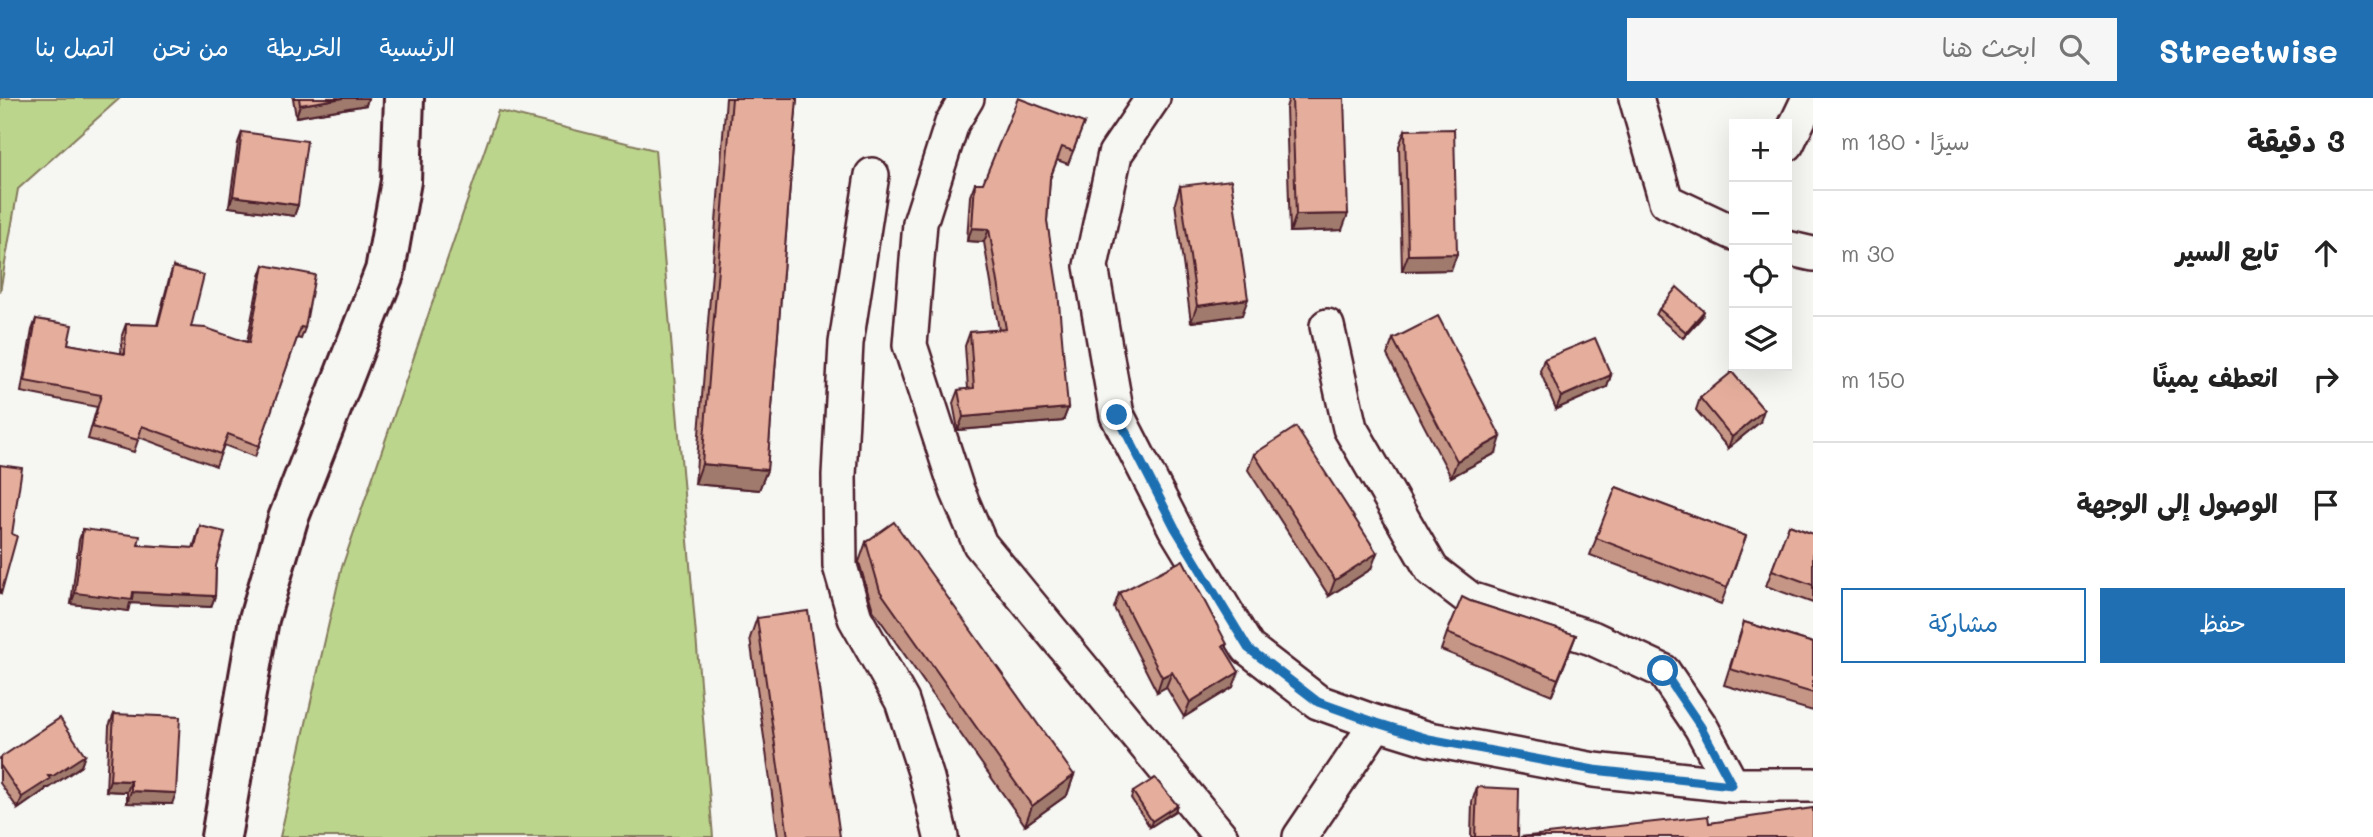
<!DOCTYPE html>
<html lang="ar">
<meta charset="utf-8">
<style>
body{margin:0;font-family:Mali,"Playpen Sans Arabic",sans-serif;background:#f6f6f6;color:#222;direction:rtl}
.controls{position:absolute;right:21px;top:21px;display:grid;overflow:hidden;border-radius:0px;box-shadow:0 7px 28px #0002}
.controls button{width:63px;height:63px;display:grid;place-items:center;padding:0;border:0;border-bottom:2px solid #e0e0e0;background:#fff;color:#222;font:35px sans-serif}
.stop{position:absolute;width:21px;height:21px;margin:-16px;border:5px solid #1f6fb2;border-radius:50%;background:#fff}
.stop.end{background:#1f6fb2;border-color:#fff;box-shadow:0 2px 7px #0008}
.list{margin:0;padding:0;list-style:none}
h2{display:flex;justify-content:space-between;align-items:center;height:91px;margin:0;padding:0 28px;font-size:30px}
h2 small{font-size:23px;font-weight:400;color:#767676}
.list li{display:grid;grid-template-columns:46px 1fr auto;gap:21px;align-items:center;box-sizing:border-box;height:126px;padding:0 28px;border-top:2px solid #e0e0e0}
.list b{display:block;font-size:26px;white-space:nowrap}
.list em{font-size:23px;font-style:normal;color:#767676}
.actions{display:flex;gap:14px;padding:21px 28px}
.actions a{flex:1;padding:16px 0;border:2px solid #1f6fb2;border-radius:0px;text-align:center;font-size:24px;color:#1f6fb2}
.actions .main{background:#1f6fb2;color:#fff}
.icon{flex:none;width:38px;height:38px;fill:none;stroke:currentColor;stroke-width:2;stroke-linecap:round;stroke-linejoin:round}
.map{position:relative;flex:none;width:1813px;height:739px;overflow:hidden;direction:ltr}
header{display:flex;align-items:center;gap:42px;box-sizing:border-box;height:98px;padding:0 35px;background:#1f6fb2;color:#fff}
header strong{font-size:33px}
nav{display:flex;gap:38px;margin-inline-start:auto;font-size:24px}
.search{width:490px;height:63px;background:#f6f6f6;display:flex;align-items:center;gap:18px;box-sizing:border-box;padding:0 24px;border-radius:0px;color:#767676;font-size:26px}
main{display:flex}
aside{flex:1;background:#fff}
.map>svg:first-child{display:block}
.green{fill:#bcd58c;stroke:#837a5c;stroke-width:2}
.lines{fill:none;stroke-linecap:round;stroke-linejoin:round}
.minor-casing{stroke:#4a1f2b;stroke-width:38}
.secondary-casing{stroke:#4a1f2b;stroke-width:44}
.minor{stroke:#f6f6f2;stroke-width:33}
.secondary{stroke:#f6f6f2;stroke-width:38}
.wall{fill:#c59686;stroke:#4a1f2b;stroke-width:2}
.shaded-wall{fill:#a07a6d;stroke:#4a1f2b;stroke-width:2}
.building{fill:#e5ae9c;stroke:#4a1f2b;stroke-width:2}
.route{stroke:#1f6fb2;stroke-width:9}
</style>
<header>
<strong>Streetwise</strong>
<div class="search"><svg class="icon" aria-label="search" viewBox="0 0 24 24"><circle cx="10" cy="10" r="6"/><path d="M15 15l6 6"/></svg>ابحث هنا</div>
<nav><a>الرئيسية</a><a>الخريطة</a><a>من نحن</a><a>اتصل بنا</a></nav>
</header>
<main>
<aside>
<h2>3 دقيقة<small>سيرًا · 180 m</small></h2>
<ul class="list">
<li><svg class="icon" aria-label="ahead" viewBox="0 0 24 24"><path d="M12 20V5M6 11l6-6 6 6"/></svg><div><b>تابع السير</b></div><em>30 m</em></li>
<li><svg class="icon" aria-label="right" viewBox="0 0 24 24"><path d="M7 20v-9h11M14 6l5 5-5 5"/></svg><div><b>انعطف يمينًا</b></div><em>150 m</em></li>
<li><svg class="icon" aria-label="arrive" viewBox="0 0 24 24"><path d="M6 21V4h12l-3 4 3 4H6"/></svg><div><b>الوصول إلى الوجهة</b></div></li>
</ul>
<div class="actions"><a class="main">حفظ</a><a>مشاركة</a></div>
</aside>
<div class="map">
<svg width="1813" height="739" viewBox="0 0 1813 739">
<rect width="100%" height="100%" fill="#f6f6f2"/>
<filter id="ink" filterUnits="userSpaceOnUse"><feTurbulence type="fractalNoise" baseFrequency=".0143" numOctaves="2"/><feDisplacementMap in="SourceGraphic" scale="14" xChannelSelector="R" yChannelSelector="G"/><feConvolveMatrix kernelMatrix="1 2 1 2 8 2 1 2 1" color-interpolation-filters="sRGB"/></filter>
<g filter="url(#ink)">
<g class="green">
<polygon points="0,0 120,0 18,91 0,194"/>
<polygon points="498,13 655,52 713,739 280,739 341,472"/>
</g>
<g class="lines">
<g class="minor-casing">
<g id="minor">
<polyline points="967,0 952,25 920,125 910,247 957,392 980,446 1221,739"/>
<polyline points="1153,0 1115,56 1091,168 1117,317 1175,430 1248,550 1318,604 1377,625 1429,641 1594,672 1732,687 1813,687"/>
<polyline points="1636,0 1666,103 1734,135"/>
<polyline points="1787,46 1809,0"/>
<polyline points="872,77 846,245 839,377 840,468 855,520 902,603 927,680 941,739"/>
<polyline points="1787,150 1813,156"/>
<polyline points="1327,228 1350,330 1432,472 1470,501 1592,540 1663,573 1701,629 1732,687"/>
<polyline points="1300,739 1377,625"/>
</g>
</g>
<g class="secondary-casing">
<polyline id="secondary" points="221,739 259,521 288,421 385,173 401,83 404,0"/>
</g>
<use href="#minor" class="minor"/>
<use href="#secondary" class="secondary"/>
</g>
<g class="wall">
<polygon points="293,0 368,0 366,7 296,19"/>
<polygon points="726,0 797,0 767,372 759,392 695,386"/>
<polygon points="1289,0 1344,0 1342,132 1290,134 1286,10"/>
<polygon points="1084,25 1068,66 1057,62 1050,81 1047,123 1068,310 1063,323 958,332 953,305 958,292 968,291 965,248 970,234 999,232 984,144 967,143 970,98 975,85 983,85"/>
<polygon points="1405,32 1451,172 1402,173 1399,48"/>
<polygon points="242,34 298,107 294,118 229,109 238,45"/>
<polygon points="1180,88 1242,217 1191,224 1175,105"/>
<polygon points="264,167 305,230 301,241 297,240 255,359 224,347 216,368 139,339 134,354 88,341 97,309 21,294 32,232 36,221 68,246 121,256 122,237 126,226 157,227 169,181 173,169 191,229 247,244 260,178"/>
<polygon points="1659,211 1702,219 1683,240 1656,217"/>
<polygon points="1393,241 1496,355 1451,379 1387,257"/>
<polygon points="1544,261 1611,277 1607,289 1556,311 1540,273"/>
<polygon points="1700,300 1760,324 1728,350 1696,312"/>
<polygon points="1254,356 1371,471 1329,498 1248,372"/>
<polygon points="1616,389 1746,438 1721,506 1590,457"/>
<polygon points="1789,427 1813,436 1813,505 1766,488"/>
<polygon points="200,428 216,468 215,498 211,509 130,505 128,513 71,506 79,442 83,431 138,447 193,450"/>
<polygon points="866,444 1074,677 1067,697 1025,727 873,512 859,464"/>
<polygon points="1119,495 1225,551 1233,589 1184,619 1166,589 1157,594 1114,510"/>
<polygon points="1470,503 1576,537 1552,597 1441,552 1447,535"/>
<polygon points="757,520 840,739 778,739 750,540"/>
<polygon points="1744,524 1813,545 1813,613 1724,587"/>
<polygon points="114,616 172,706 127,705 127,694 106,693 109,628"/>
<polygon points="85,657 81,668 49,690 46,690 45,692 18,711 0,685 0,667"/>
<polygon points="1477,689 1518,739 1471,739 1472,704"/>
<polygon points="1133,694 1175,713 1150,729 1131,700"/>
</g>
<g class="shaded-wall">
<polygon points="343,0 368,0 366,7 296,19 300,7"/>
<polygon points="233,98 298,107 294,118 229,109"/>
<polygon points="1348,116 1342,132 1290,134 1296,117"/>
<polygon points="972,130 989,131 984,144 967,143"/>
<polygon points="1457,156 1451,172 1402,173 1408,157"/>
<polygon points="1248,201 1242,217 1191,224 1197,208"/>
<polygon points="1704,213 1702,219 1683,240 1686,234"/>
<polygon points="1611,277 1607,289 1556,311 1561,299"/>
<polygon points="1068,310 1063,323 958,332 963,319"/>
<polygon points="1764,312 1760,324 1728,350 1732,339"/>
<polygon points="1501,339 1496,355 1451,379 1457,363"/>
<polygon points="702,366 767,372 759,392 695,386"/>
<polygon points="1377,455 1371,471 1329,498 1335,482"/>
<polygon points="133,494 215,498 211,509 130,505 128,513 71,506 75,495"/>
<polygon points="1576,537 1570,553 1552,597 1558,581"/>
<polygon points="1172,574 1166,589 1157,594 1162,579"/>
<polygon points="1239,574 1233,589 1184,619 1190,604"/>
<polygon points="85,657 81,668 49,690 46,690 45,692 18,711 22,699 48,678"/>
<polygon points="1074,677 1067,697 1025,727 1032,708"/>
<polygon points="110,682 131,683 127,694 106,693"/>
<polygon points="131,693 176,695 172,706 127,705"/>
<polygon points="1177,707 1175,713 1150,729 1152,723"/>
</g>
<g class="building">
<polygon points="299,0 343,0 300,7"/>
<polygon points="732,0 797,0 767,372 702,366"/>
<polygon points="1018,0 1084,25 1073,53 1062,49 1050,80 1047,123 1058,193 1068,310 963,319 958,292 974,290 970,234 1006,231 989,131 972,130 975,85 983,85"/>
<polygon points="1292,0 1344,0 1348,116 1296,117"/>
<polygon points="1454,31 1457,156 1408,157 1405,32"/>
<polygon points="242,34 307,43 298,107 233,98"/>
<polygon points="1231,82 1248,201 1197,208 1180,88"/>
<polygon points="264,167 315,177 305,230 301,229 259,348 228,336 220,356 142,328 138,342 92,329 101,297 25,283 36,221 72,227 68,246 125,256 126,226 158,227 173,169 204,177 191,229 206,230 249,245"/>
<polygon points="1677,189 1704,213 1686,234 1659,211"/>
<polygon points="1438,218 1501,339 1457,363 1393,241"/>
<polygon points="1595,240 1611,277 1561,299 1544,261"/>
<polygon points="1732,274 1764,312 1732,339 1700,300"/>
<polygon points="1296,329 1377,455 1335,482 1254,356"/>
<polygon points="0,367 22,370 12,436 17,438 1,496 0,495"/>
<polygon points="1616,389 1746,438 1727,490 1596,440"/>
<polygon points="894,424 1074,677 1032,708 880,493 866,444"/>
<polygon points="1789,427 1813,436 1813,487 1772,472"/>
<polygon points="200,428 225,434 216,468 215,498 133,494 132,502 75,495 83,431 140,438 138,447 195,450"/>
<polygon points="1183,462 1227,546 1223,548 1239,574 1190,604 1172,574 1162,579 1119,495"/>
<polygon points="1462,499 1470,503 1576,537 1558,581 1447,535"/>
<polygon points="808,513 840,739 788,739 757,520"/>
<polygon points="1744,524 1813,545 1813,595 1730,571"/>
<polygon points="114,616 180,619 176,695 131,693 131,683 110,682"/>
<polygon points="60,620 85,657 53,678 48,678 50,681 22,699 0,667 0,660"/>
<polygon points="1155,680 1177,707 1152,723 1133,694"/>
<polygon points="1477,689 1519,691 1518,739 1475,739"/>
<polygon points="1813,710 1813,739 1520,739 1708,718 1709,725"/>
</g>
</g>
<g class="lines" filter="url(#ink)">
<polyline class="route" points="1117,317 1175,430 1248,550 1318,604 1377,625 1429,641 1594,672 1732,687 1701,629 1663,573"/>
</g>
</svg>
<div class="controls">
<button>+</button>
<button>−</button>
<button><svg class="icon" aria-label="locate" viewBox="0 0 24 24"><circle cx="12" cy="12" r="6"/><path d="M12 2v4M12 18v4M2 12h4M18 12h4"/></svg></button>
<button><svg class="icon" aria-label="layers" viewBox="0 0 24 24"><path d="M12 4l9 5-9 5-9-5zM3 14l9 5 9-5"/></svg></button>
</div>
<div class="stop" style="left:1663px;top:573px"></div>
<div class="stop end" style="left:1117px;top:317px"></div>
</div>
</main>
